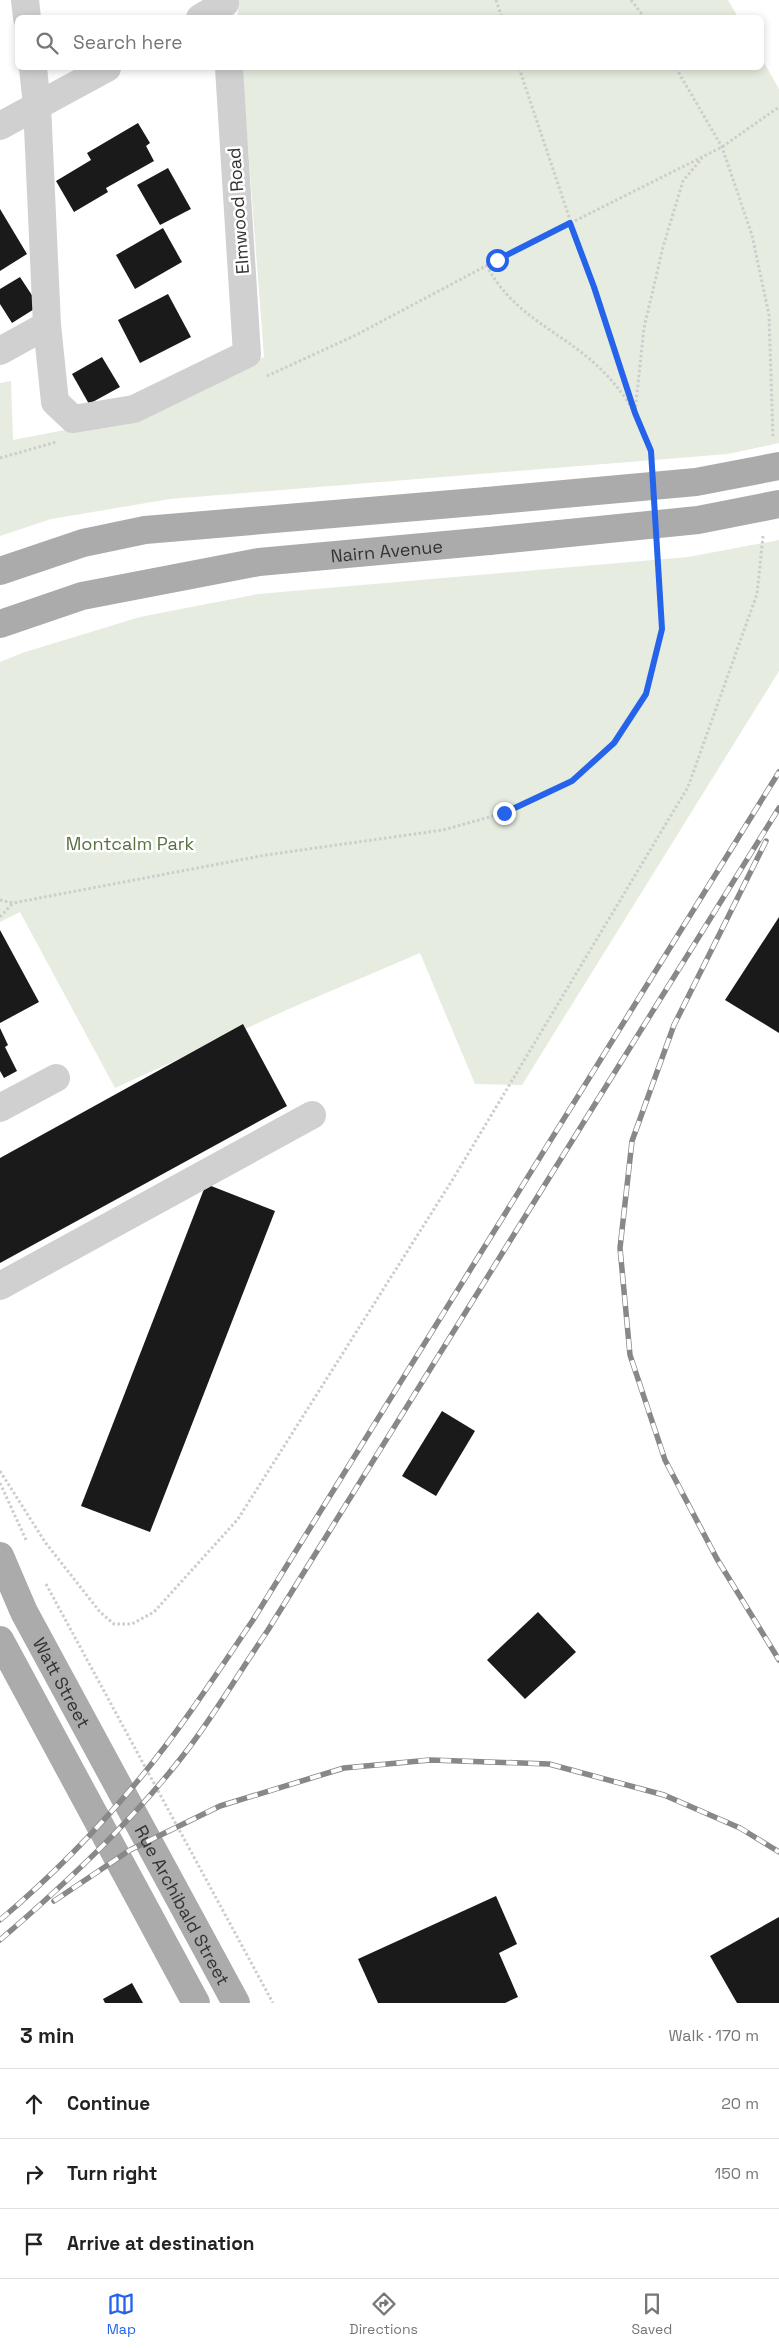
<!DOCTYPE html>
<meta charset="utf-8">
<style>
body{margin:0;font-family:"Space Grotesk",sans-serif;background:#f2f2f2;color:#222}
.stop{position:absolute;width:15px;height:15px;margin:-11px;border:4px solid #2563eb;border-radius:50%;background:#fff}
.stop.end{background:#2563eb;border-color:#fff;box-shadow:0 1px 5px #0008}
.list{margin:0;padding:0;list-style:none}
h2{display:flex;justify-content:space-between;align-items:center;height:65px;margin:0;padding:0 20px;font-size:21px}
h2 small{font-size:16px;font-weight:400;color:#767676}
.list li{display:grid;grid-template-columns:32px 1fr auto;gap:15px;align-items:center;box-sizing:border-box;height:70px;padding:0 20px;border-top:1px solid #e0e0e0}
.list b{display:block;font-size:19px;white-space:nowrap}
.list em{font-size:16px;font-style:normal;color:#767676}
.icon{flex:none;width:28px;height:28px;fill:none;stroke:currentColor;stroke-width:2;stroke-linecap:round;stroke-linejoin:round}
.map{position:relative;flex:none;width:779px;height:2003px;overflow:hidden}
.search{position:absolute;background:#fff;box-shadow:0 2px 8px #0003;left:15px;right:15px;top:15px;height:55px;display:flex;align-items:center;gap:12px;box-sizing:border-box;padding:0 18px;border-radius:8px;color:#767676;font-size:19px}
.sheet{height:275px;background:#fff}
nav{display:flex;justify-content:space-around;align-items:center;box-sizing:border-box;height:70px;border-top:1px solid #e0e0e0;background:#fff;font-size:14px;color:#767676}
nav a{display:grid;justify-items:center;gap:2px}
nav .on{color:#2563eb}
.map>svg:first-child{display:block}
.green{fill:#e6ecdf}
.building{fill:#1a1a1a}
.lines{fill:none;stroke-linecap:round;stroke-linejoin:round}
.path{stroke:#cdcdcd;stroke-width:3;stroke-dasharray:2.5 2.5;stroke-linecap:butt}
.minor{stroke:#d0d0d0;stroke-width:28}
.major{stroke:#ababab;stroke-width:28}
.rail-casing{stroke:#888;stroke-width:5.5}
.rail{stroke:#fff;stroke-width:4;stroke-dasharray:11;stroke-linecap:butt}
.major-bridge{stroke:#ababab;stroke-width:28}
.route{stroke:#2563eb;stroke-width:6}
.labels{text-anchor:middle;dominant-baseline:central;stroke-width:5;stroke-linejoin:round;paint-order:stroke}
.street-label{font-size:18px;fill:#333;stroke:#fff}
.park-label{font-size:18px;fill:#56703f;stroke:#fff}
</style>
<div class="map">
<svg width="779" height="2003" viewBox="0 0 779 2003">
<rect width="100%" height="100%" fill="#fff"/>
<g class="green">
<polygon points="237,0 728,0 738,17 238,18"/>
<polygon points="762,59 779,89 779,443 728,454 170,499 51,519 0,536 0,383 11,381 13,440 132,417 264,357 242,68 762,68"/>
<polygon points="779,540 779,671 522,1085 475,1084 420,953 291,1008 115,1088 20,912 0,922 0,662 25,652 140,617 258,594 688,557"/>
</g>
<g class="building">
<polygon points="138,123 150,143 146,146 154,161 106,188 108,192 74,212 56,181 91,160 87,153"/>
<polygon points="168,168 191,209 160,225 137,185"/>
<polygon points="0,209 27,254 0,271"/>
<polygon points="163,228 182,262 135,289 116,255"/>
<polygon points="20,277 39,306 12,323 0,304 0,289"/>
<polygon points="168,294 191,337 140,363 118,320"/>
<polygon points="102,357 120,387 89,404 72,374"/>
<polygon points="779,917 779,1033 725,1000"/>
<polygon points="0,930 39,1002 0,1023"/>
<polygon points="243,1024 287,1106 0,1263 0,1158"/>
<polygon points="0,1028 8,1045 5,1047 17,1071 4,1078 0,1071"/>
<polygon points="206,1184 275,1211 150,1532 81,1506"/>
<polygon points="442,1411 475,1431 436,1496 402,1476"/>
<polygon points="538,1612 576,1652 525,1699 487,1660"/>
<polygon points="496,1896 517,1944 499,1953 518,1997 505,2003 378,2003 358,1959"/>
<polygon points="779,1917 779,2003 737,2003 710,1956"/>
<polygon points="132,1983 143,2003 105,2003 103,1999"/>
</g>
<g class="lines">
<g class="path">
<polyline points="496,0 502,18"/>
<polyline points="631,0 645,18"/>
<polyline points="519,68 633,407"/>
<polyline points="676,68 722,147 752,235 769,315 773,438"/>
<path d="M486 265C511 310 543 323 581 352 607 372 628 397 641 426 646 437 651 447 651 459"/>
<polyline points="267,376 356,335 497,260 722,147 779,107"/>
<polyline points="635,412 644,328 663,247 683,181 702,158"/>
<polyline points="0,458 56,442"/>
<polyline points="0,900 13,903 266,855 443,830 504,813 572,781 614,743 646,694 662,629 657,553"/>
<polyline points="0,917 13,903"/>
<polyline points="0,1471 45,1542 100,1612 114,1624 132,1624 154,1612 238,1519 453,1179 688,787 757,594 763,536"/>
<polyline points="0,1483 27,1542"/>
<polyline points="46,1584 273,2003"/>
</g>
<g class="minor">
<polyline points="25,0 27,18"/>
<polyline points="200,18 225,3"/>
<polyline points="33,68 37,105 47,325 55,402 73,419 134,409 247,354 229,68"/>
<polyline points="0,126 107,68"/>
<polyline points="0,351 47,325"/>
<polyline points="0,1108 56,1078"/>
<polyline points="0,1286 312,1115"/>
</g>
<g class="major">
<polyline points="0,571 83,543 145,530 487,501"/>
<path id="s1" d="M0 624 82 596 259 562 489 541"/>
<path id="s2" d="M0 1556 24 1612 236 2003"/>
<polyline points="0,1640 196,2003"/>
</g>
<g class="rail-casing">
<g id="rail">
<polyline points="766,841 674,1025 632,1141 620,1248 630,1355 665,1460 717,1559 779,1660"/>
<polyline points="54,1901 130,1850 220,1806 344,1768 430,1760 549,1764 664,1795 740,1828 779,1852"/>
<path d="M0 1920C51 1877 99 1828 141 1777 182 1727 217 1673 253 1620L779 772"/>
<path d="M0 1940C65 1884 132 1822 185 1753 215 1714 240 1671 268 1630L779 808"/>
</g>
</g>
<use href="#rail" class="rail"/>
<g class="major-bridge">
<polyline points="487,501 696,482 779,466"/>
<polyline points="489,541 698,520 779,504"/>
</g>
</g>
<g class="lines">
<polyline class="route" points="497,260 570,223 594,287 635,413 651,451 662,629 646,694 614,743 572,781 504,813"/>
</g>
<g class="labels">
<g class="street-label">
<text transform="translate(238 211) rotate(-94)">Elmwood Road</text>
<text stroke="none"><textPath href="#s1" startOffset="395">Nairn Avenue</textPath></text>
<text stroke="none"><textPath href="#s2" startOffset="141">Watt Street</textPath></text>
<text stroke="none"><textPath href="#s2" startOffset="394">Rue Archibald Street</textPath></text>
</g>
<g class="park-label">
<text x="130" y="843">Montcalm Park</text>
</g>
</g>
</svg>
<div class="stop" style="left:497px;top:260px"></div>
<div class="stop end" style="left:504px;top:813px"></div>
<div class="search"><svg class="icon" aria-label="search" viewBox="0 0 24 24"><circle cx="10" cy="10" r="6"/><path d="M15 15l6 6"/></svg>Search here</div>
</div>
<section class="sheet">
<h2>3 min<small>Walk · 170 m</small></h2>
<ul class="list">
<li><svg class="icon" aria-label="ahead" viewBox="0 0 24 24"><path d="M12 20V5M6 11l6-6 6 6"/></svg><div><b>Continue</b></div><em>20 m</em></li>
<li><svg class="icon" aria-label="right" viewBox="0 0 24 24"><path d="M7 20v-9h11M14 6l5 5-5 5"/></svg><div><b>Turn right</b></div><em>150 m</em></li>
<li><svg class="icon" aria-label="arrive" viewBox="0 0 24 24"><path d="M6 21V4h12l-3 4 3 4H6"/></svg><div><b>Arrive at destination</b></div></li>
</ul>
</section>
<nav>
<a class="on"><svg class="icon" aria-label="map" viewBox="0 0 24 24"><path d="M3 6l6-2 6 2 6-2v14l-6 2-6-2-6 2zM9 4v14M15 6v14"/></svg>Map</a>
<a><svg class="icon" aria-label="directions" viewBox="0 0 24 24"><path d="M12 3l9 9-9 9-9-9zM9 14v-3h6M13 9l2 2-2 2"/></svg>Directions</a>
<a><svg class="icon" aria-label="saved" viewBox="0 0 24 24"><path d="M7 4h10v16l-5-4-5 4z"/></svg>Saved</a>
</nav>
